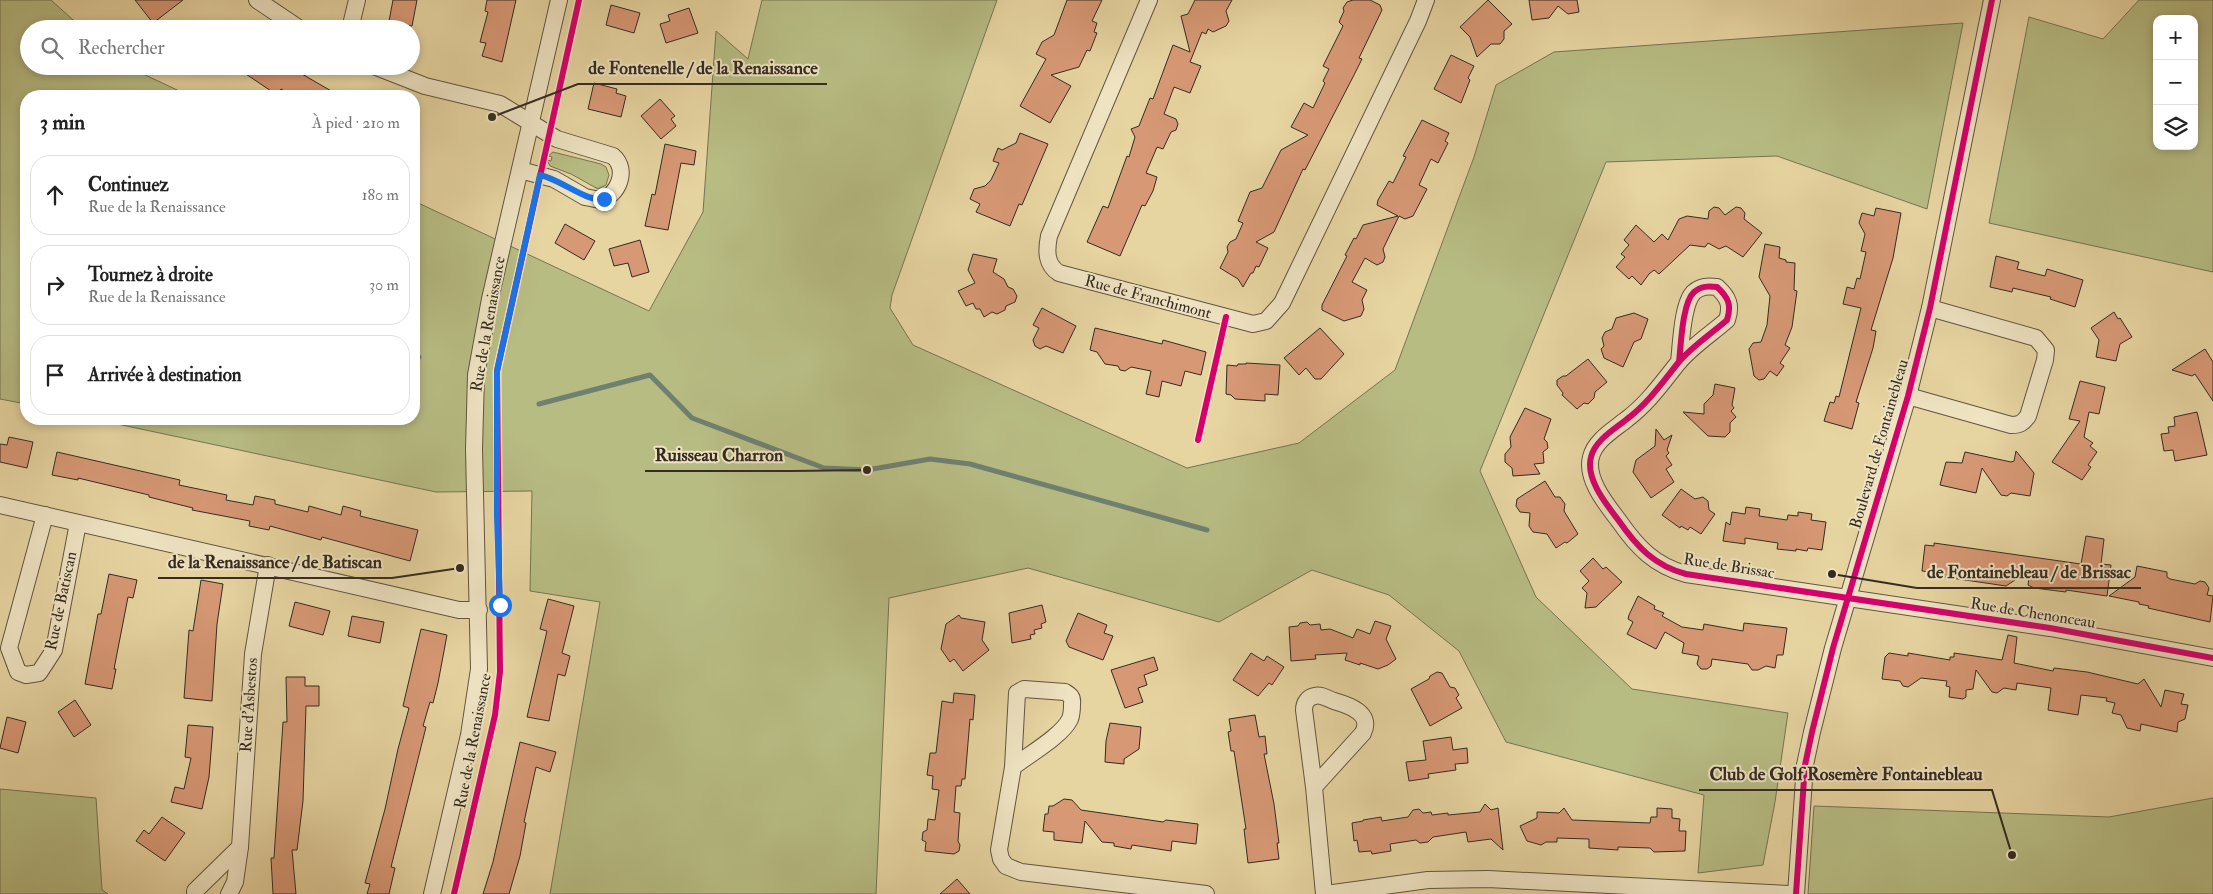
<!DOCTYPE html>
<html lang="fr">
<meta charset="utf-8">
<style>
body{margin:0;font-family:"IM FELL Double Pica",serif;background:#f6f6f6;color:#222}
.controls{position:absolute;right:15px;top:15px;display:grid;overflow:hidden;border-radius:10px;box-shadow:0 2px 8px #0003}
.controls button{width:45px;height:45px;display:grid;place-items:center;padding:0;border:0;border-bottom:1px solid #e0e0e0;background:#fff;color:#222;font:25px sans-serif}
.stop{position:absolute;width:15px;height:15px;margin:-11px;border:4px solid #1a73e8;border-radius:50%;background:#fff}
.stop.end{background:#1a73e8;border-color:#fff;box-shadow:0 1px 5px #0008}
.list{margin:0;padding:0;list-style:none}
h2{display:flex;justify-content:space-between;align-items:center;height:65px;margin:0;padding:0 20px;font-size:21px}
h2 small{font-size:16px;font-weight:400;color:#767676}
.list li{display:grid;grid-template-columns:32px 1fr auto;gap:15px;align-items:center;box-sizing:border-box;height:80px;margin:0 10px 10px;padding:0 10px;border:1px solid #e0e0e0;border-radius:20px}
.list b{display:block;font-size:19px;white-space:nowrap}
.list p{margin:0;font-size:16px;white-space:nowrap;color:#767676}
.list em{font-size:16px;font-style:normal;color:#767676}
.icon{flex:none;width:28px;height:28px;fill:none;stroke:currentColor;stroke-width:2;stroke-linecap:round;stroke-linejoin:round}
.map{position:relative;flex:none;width:2213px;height:894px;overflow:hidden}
.search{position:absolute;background:#fff;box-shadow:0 2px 8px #0003;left:20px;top:20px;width:400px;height:55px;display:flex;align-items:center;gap:12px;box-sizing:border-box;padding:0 18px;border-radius:28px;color:#767676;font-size:19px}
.panel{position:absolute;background:#fff;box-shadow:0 2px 8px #0003;left:20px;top:90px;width:400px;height:335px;border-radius:20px}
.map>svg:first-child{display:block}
.green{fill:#b7bc83;stroke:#767452;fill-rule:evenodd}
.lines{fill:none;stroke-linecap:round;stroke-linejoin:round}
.stream{stroke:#6f8071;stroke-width:5}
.building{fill:#d79875;stroke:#342b21}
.minor-casing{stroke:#605541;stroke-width:18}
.minor{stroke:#efe3c2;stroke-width:16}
.cycleway-casing{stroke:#efe3c2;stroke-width:9}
.cycleway{stroke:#d6006c;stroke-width:6}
.route{stroke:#1a73e8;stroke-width:6}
.labels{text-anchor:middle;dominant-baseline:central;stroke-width:4;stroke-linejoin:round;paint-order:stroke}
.street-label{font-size:16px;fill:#342b21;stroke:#efe3c2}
.leader{fill:none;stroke:#342b21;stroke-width:2}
.callout-dot{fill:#342b21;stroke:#efe3c2;stroke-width:2}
.callout-label{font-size:18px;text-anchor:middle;font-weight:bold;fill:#342b21;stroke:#efe3c2;stroke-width:4;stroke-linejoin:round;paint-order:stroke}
</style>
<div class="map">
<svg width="2213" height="894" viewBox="0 0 2213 894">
<rect width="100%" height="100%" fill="#e6d4a1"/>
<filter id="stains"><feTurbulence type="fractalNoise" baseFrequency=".004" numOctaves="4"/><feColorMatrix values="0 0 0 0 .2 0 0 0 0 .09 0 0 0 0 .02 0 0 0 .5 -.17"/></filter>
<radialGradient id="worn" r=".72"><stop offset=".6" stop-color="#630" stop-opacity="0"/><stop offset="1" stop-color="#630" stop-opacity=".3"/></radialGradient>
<g class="green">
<polygon points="0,0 51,0 83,29 29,29 29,66 126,66 190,96 26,96 26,404 0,399"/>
<polygon points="762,0 997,0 892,295 890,308 913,345 1187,468 1299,443 1395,370 1474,157 1496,85 1554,52 1963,23 1927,209 1777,156 1606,162 1480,471 1536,597 1632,689 1788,713 1775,802 1763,865 1698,873 1704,795 1506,742 1459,651 1389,595 1312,570 1219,622 1028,568 889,598 876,894 550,894 600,602 530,591 532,491 436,492 94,419 414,419 414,201 649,311 703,212 716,31 748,59"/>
<path d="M2139 0H2213V272L1989 223 2029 17 2103 39ZM2157 19H2194V146H2157Z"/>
<polygon points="553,152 601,164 606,167 609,175 606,185 598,189 571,174 550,166 547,160 551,161 552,157 548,156"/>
<polygon points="0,789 96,798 102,890 108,894 0,894"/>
<polygon points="2213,798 2213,894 1808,894 1814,806 2109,817"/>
</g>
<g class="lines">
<g class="stream">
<polyline points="414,355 419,357"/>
<polyline points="539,404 650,375 692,418 824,468 867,470 930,459 970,464 1207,530"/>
</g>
</g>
<g class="building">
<polygon points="135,0 183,0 153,23"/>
<polygon points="393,0 417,0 412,26 389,21"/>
<polygon points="487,0 516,0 502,62 482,56 486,43 480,42 488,12 485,11"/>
<polygon points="1067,0 1102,0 1092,21 1097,23 1094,32 1097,33 1090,51 1087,50 1079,67 1051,75 1071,86 1050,123 1020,106 1046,59 1036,54 1042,42 1054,35"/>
<polygon points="1195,0 1232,0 1226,11 1229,21 1226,26 1213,32 1208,29 1206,34 1202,32 1190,62 1201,66 1190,93 1174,87 1164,114 1176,119 1178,124 1176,130 1171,132 1163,149 1157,147 1146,173 1157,177 1153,191 1145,206 1142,205 1120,256 1087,242 1103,206 1108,208 1127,156 1129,157 1135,137 1131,129 1139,126 1150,98 1153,99 1173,45 1190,52 1181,16 1188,14"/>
<polygon points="1353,0 1370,0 1380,5 1382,10 1359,58 1362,59 1354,75 1305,170 1303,169 1274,232 1256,242 1268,248 1259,267 1256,266 1253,273 1251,273 1243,287 1238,279 1220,268 1228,252 1227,247 1230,242 1236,239 1243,223 1238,221 1250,192 1262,188 1281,150 1308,135 1291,127 1304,103 1313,108 1325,83 1323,81 1329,69 1323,66 1343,26 1339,22 1344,11 1343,8 1347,2"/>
<polygon points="1488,0 1512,24 1504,31 1504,39 1500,44 1491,44 1477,57 1470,37 1460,27"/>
<polygon points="1529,0 1577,0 1579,12 1568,14 1558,6 1549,18 1532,20"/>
<polygon points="611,5 640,13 634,33 606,25"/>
<polygon points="689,8 698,33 666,43 660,24 670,21 668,15"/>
<polygon points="1451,55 1474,66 1468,78 1470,80 1461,103 1434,89"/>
<polygon points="234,66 288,66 340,96 293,96 281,89 277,95"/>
<polygon points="594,83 617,89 616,93 626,96 621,117 588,109"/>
<polygon points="660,99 675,116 671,119 676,126 661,139 641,116"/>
<polygon points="1422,120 1449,133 1445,141 1448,143 1438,163 1431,159 1419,185 1427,189 1413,216 1405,219 1399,216 1383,249 1385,257 1383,262 1377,265 1365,258 1352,282 1367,290 1362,300 1364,309 1361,316 1344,321 1322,310 1322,305 1347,256 1345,255 1354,238 1356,239 1363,225 1398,216 1377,205 1378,200 1389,181 1393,183 1406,157 1403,156"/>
<polygon points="1020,133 1048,144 1022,205 1019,204 1010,226 976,212 980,204 970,199 974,189 985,186 991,180 999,163 993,161 998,148 1002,150 1016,143"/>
<polygon points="665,144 696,151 694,165 681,163 668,230 645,226 652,194 655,195"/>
<polygon points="1714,207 1719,208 1725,215 1736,207 1741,208 1745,213 1744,219 1762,233 1743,257 1726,246 1719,249 1708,243 1705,247 1690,245 1659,274 1654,270 1649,274 1641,285 1632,276 1629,279 1616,267 1625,257 1621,254 1629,245 1624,240 1636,225 1654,242 1662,234 1668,240 1679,219 1687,216 1708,219 1709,211"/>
<polygon points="1876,208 1901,213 1893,258 1871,330 1876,331 1873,348 1856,402 1859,403 1852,429 1824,421 1830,402 1834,403 1836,396 1839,397 1861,308 1843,304 1847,287 1854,289 1857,278 1860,279 1866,252 1861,251 1865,234 1859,223 1862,213 1874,216"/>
<polygon points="565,224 595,241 584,260 555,243"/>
<polygon points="640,240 649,272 632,277 628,263 614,266 609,249"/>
<polygon points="1765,244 1780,247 1779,258 1786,260 1786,262 1795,263 1794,290 1797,291 1792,327 1785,345 1790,348 1780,363 1784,366 1777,376 1770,371 1764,379 1759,380 1754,376 1749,349 1753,343 1761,342 1767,325 1770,296 1759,277"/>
<polygon points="973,254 997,259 993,272 1004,279 1008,287 1013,289 1017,296 1015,302 1006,306 1005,310 997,314 992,312 984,317 980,309 976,309 973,303 966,306 958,291 975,283 968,270"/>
<polygon points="1996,256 2019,262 2017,269 2045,276 2047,269 2083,280 2075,307 2050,299 2051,297 2013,288 2012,292 1990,287"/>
<polygon points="1042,308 1076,326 1063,353 1046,346 1040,349 1035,346 1033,340 1039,328 1033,325"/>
<polygon points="2114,312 2118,319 2120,318 2132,337 2120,344 2116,361 2096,357 2099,340 2091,328"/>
<polygon points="1634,313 1648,319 1641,339 1634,342 1623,367 1604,358 1601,349 1604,346 1602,338 1605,332 1612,329 1616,318"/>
<polygon points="1095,328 1162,344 1163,340 1206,352 1201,375 1185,371 1181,386 1162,381 1159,397 1146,394 1151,371 1131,367 1125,371 1120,370 1118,366 1105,364 1097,352 1090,350"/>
<polygon points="1320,328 1344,354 1321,379 1315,379 1306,368 1299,375 1284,358"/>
<polygon points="2205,349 2213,362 2213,401 2195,374 2192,376 2172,370"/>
<polygon points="1588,359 1607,382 1595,392 1594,398 1588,404 1584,403 1577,409 1562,395 1563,393 1557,385 1557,380 1563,376 1566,376"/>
<polygon points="1246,363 1280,365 1278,395 1265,394 1265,401 1235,399 1231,395 1226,394 1227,365 1237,366 1238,364 1246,364"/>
<polygon points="2080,381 2105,387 2099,414 2089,412 2084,437 2093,443 2090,446 2097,452 2088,465 2091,467 2082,480 2052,462 2080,421 2069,419"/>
<polygon points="1715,384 1735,388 1732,405 1734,408 1731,411 1736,417 1730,423 1730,432 1725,437 1708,436 1683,412 1704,414 1704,404 1713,395"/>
<polygon points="1525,408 1551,419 1544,439 1547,442 1548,448 1543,452 1544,463 1534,464 1540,474 1513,476 1512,468 1505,462 1505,454 1511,447 1510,437"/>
<polygon points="2197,412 2207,455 2175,461 2173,450 2164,451 2161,434 2169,433 2168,427 2175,426 2174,417"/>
<polygon points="1656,429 1664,440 1672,435 1667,450 1669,453 1666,456 1672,465 1666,469 1674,482 1651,498 1633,472 1636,460 1655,446"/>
<polygon points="9,437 33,442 27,468 0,462 0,444 7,445"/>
<polygon points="2016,451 2034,473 2030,496 2011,493 2007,496 2001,495 1982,468 1976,493 1940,485 1946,462 1962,463 1965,452 2011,462 2014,461"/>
<polygon points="57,452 180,480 179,485 227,495 226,500 253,505 255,496 275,500 275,504 308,512 309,506 341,515 343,506 361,511 360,516 418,530 410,561 322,537 321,540 270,526 269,530 249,526 250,521 192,510 193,508 149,497 149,495 78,478 78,480 52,475"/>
<polygon points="1545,481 1555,497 1560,497 1565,504 1564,511 1578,534 1567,543 1565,542 1556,548 1547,534 1533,532 1529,526 1530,513 1520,512 1516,506 1517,499"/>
<polygon points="1681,489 1695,499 1703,497 1708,501 1709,510 1715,514 1701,534 1690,527 1688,530 1681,526 1680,528 1662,515"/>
<polygon points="1746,507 1760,509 1759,516 1787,520 1788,515 1798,516 1798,512 1812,514 1811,520 1826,522 1822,550 1808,548 1807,551 1796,549 1796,551 1777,549 1778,543 1745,538 1745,544 1723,541 1726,522 1730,525 1732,512 1745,514"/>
<polygon points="2086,536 2104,539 2101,564 2111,565 2107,596 2066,590 2066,592 2034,588 2028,585 2030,570 2006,586 1938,576 1938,573 1922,571 1925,545 1934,546 1934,543 2081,564"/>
<polygon points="1593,558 1603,569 1606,567 1622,582 1596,607 1585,608 1587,593 1582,588 1589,581 1580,571"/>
<polygon points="2137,566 2167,572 2167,577 2170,579 2195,584 2200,581 2205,582 2209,588 2207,595 2213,596 2210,622 2148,608 2149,606 2139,604 2139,602 2109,596 2135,577"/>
<polygon points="109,574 137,580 133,598 128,597 114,669 116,669 112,689 85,684 98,614 101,614"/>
<polygon points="201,580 223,584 217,624 212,701 184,698 189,630 193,631"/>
<polygon points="1638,596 1655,606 1654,609 1664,613 1662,616 1682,627 1703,630 1704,624 1743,631 1744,623 1787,628 1783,655 1777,655 1775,668 1766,666 1758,670 1752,670 1748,664 1712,659 1711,666 1707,669 1701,669 1697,664 1699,656 1682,653 1684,643 1665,632 1656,649 1627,634 1633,622 1628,619 1629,615"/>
<polygon points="548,599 574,606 562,653 570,656 565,676 558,674 549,721 527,717 547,631 540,629"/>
<polygon points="295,602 330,611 323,635 289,626"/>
<polygon points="1042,605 1046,622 1041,624 1042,628 1034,630 1035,634 1030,635 1031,639 1012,643 1009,613"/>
<polygon points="1078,613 1107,625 1104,633 1113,636 1103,660 1069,647 1066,641"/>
<polygon points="959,615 961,618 985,622 982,640 989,650 963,671 954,659 950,662 941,649 946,624"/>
<polygon points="352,616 384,622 380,643 348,636"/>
<polygon points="1375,621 1391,626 1386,639 1396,659 1388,665 1378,669 1360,663 1360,665 1345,660 1347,653 1315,655 1316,659 1291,661 1289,627 1298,626 1300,623 1307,622 1310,625 1320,624 1321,630 1330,629 1353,638 1357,629 1370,634"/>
<polygon points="421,629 447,635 438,683 433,703 430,702 423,726 426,727 391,867 395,868 389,894 367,894 370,884 365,883 385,809 398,749 409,708 403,706"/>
<polygon points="2008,635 2017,637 2014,663 2053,671 2054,668 2087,672 2138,684 2144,679 2161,707 2165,690 2184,694 2181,704 2188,705 2185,719 2178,722 2177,732 2141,724 2140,731 2127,728 2121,715 2112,713 2115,703 2106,701 2107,698 2081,695 2078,715 2048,710 2051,688 2017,683 2016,690 2004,688 1997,693 1992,692 1976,670 1973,689 1966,690 1966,697 1963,699 1949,697 1950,687 1946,686 1947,681 1921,678 1908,687 1903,686 1900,681 1882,679 1885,657 1889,653 1908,656 1908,653 1950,660 1950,657 1954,657 1954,653 2002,660"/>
<polygon points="1251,653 1264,661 1267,656 1284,667 1272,685 1269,683 1258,696 1233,680"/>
<polygon points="1154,657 1158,670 1144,675 1147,685 1138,688 1143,702 1125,708 1111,670"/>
<polygon points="1437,672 1442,673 1450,687 1455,688 1459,695 1456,698 1462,708 1430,726 1411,689 1429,679 1430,676"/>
<polygon points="286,677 305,677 305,686 319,686 319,706 306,706 303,801 297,850 292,850 296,894 273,894 271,858 274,858 283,722 287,722"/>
<polygon points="954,693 975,695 973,720 970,719 965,779 962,779 961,786 956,786 954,812 960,813 958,841 960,845 959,851 954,854 925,851 926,842 922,840 923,832 927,830 928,819 935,820 939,790 932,789 933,776 927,775 930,753 936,753 942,701 953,703"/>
<polygon points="75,700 91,725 74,737 58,712"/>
<polygon points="1255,715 1259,737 1265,736 1267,754 1264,754 1274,804 1279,843 1277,843 1279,859 1248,863 1244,829 1246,829 1234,751 1231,751 1228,732 1231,731 1229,719"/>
<polygon points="7,717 26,722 18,753 0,748"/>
<polygon points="1110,723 1141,727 1139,749 1124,759 1124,764 1105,762 1106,741"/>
<polygon points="188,725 213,727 209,777 202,809 171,802 175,787 184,789 191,758 185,757"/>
<polygon points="1451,737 1453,750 1467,748 1468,763 1455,764 1456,770 1428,774 1429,778 1409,781 1406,762 1426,760 1423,741"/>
<polygon points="520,742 556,752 550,772 536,767 524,822 526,823 520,856 509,894 483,894 493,862"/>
<polygon points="1064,799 1072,800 1081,810 1163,822 1166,820 1198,824 1196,844 1172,841 1171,851 1132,845 1131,849 1114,846 1114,843 1102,842 1085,821 1082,843 1054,840 1054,832 1043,831 1045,814 1048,814 1049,806 1053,806"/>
<polygon points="1485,804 1491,810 1498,808 1503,850 1491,839 1468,842 1466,832 1433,837 1428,842 1420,843 1416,840 1390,844 1391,851 1372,854 1371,851 1359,852 1357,840 1354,841 1352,823 1363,821 1363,820 1381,817 1382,821 1408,817 1413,810 1419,809 1423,813 1431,812 1432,815 1448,813 1448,815 1480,812"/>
<polygon points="1564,808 1572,820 1650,823 1651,817 1657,817 1657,808 1672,809 1672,818 1680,819 1679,831 1686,831 1685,851 1654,852 1650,848 1618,847 1618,850 1589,848 1589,839 1557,838 1557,842 1546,842 1541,845 1527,841 1520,826 1537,818 1537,812 1559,813"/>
<polygon points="162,817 185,833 165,861 136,841 144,830 149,834"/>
<polygon points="957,879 970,894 940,894"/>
</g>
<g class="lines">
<g class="minor-casing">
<g id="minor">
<polyline points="257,0 300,29"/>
<path d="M1149 0 1049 236C1046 251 1046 265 1059 273L1253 324 1266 321 1282 303 1418 21 1426 0"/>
<polyline points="350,29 357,0"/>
<path d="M374 66 425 86 500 104 557 139 613 156C629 170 618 196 600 200L585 197 554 179 520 170"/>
<path d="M1679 362C1681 346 1682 303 1694 292 1701 286 1708 286 1717 287 1728 297 1732 305 1727 320 1711 334 1691 347 1678 363 1662 383 1648 403 1627 419 1615 429 1595 440 1591 457 1585 479 1607 505 1619 521 1637 547 1655 566 1686 574L2050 628 2213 658"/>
<path d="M1908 396 2011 425C2020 425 2023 423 2028 416L2045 360 2046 350 2036 338 1930 308"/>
<polyline points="0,505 459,610 479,610"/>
<polyline points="45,515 9,648 18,672 26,675 39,673 54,650 78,523"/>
<path d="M1013 767C1028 755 1062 736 1070 719 1072 714 1072 709 1072 704 1073 697 1070 695 1065 692L1024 689 1017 693 1013 767 999 850 1001 859 1006 866 1021 872 1206 894"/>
<path d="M1314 787 1363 733C1373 713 1348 705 1334 701 1328 699 1321 694 1315 696 1308 697 1304 703 1304 710L1314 787 1324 894"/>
<polyline points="195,894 195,891 240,847"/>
<polyline points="229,894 235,882 240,847 253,654 268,565"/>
<polyline points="432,894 469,735 479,669 474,449 476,375 490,299 559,0"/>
<polyline points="1326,894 1428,880 1488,879 1790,894"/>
<polyline points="1796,894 1805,765 1812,732 1833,648 1908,396 1930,308 1992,0"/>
</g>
</g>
<use href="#minor" class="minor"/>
<g class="cycleway-casing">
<g id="cycleway">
<path d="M1679 362C1681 346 1682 303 1694 292 1701 286 1708 286 1717 287 1728 297 1732 305 1727 320 1711 334 1691 347 1678 363 1662 383 1648 403 1627 419 1615 429 1595 440 1591 457 1585 479 1607 505 1619 521 1637 547 1655 566 1686 574L2050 628 2213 658"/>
<polyline points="1198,440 1226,317"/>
<polyline points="454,894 495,715 500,672 497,371 579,0"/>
<polyline points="1796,894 1805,765 1812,732 1833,648 1908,396 1930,308 1992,0"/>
</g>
</g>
<use href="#cycleway" class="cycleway"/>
</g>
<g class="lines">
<path class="route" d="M500 605 497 516V371L540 175C560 179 588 203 604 199"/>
</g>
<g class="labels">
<g class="street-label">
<text transform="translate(1148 297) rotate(15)">Rue de Franchimont</text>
<text transform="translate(488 324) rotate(-80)">Rue de la Renaissance</text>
<text transform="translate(1879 444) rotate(-74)">Boulevard de Fontainebleau</text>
<text transform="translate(1729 566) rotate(9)">Rue de Brissac</text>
<text transform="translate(61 601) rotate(-78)">Rue de Batiscan</text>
<text transform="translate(2033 613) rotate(9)">Rue de Chenonceau</text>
<text transform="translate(249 705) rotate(-86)">Rue d'Asbestos</text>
<text transform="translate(473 741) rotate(-79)">Rue de la Renaissance</text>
</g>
</g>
<path class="leader" d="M492 117L578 84H827M867 470L793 471H645M460 568L392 578H158M1832 574L1917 588H2141M2012 855L1992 790H1699"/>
<g class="callout-dot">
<circle cx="492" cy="117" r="5"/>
<circle cx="867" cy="470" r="5"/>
<circle cx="460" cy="568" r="5"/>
<circle cx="1832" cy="574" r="5"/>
<circle cx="2012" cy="855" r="5"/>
</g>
<g class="callout-label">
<text x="703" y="74">de Fontenelle / de la Renaissance</text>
<text x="719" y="461">Ruisseau Charron</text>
<text x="275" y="568">de la Renaissance / de Batiscan</text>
<text x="2029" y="578">de Fontainebleau / de Brissac</text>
<text x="1846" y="780">Club de Golf Rosemère Fontainebleau</text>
</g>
<rect width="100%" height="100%" filter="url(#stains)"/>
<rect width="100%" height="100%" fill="url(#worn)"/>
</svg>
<div class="controls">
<button>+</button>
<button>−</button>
<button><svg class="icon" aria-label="layers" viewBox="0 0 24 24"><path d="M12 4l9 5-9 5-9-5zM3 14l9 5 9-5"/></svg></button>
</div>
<div class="stop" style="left:500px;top:605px"></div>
<div class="stop end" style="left:604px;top:199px"></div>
<div class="search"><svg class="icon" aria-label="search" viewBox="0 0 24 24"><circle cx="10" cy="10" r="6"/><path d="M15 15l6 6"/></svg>Rechercher</div>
<section class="panel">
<h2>3 min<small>À pied · 210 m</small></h2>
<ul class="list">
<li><svg class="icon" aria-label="ahead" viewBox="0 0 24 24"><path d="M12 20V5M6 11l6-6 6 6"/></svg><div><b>Continuez</b><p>Rue de la Renaissance</p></div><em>180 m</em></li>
<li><svg class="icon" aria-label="right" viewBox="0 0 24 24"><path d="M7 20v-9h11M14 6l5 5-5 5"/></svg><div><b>Tournez à droite</b><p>Rue de la Renaissance</p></div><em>30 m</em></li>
<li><svg class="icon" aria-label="arrive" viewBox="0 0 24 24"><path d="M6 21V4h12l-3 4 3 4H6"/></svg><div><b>Arrivée à destination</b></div></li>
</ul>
</section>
</div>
